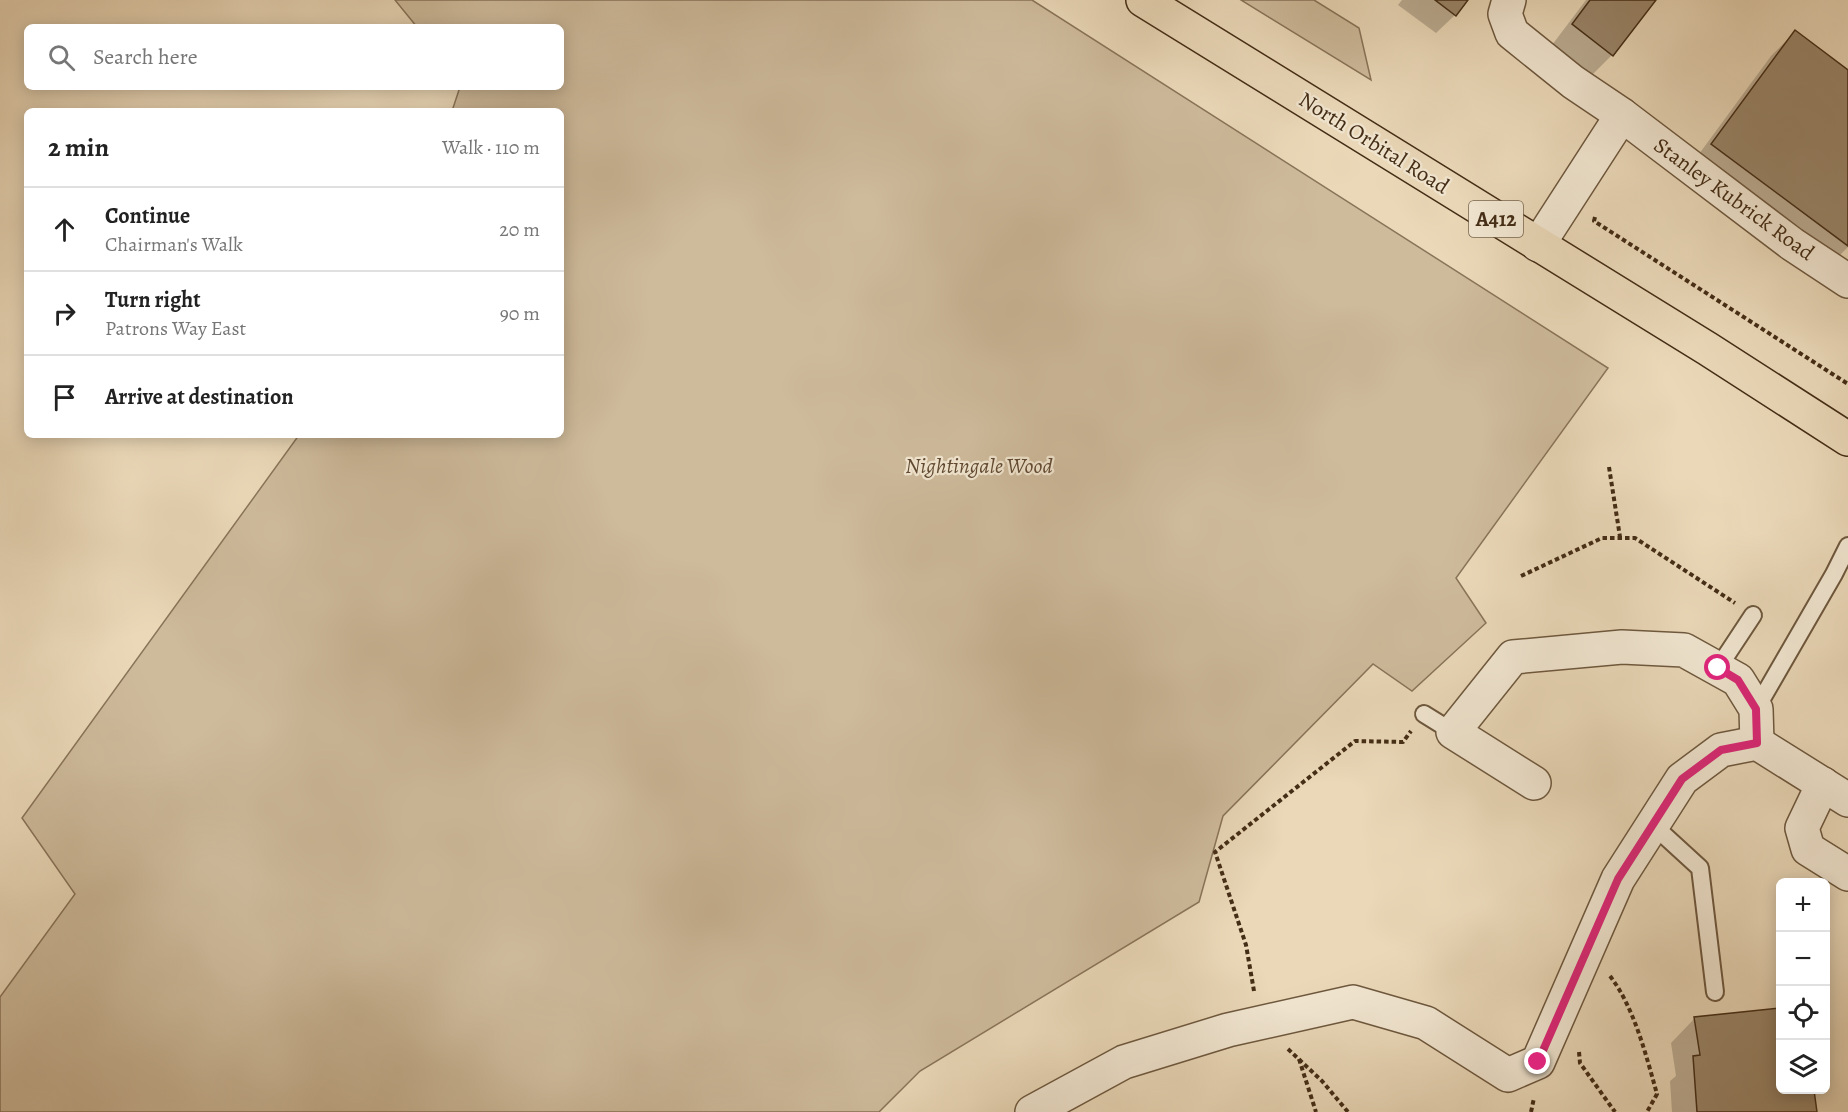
<!DOCTYPE html>
<meta charset="utf-8">
<style>
body{margin:0;font-family:Alegreya,serif;background:#f6f6f6;color:#222}
.controls{position:absolute;right:18px;bottom:18px;display:grid;overflow:hidden;border-radius:9px;box-shadow:0 3px 15px #0003}
.controls button{width:54px;height:54px;display:grid;place-items:center;padding:0;border:0;border-bottom:2px solid #e0e0e0;background:#fff;color:#222;font:30px sans-serif}
.stop{position:absolute;width:18px;height:18px;margin:-14px;border:4px solid #db2777;border-radius:50%;background:#fff}
.stop.end{background:#db2777;border-color:#fff;box-shadow:0 2px 6px #0008}
.list{margin:0;padding:0;list-style:none}
h2{display:flex;justify-content:space-between;align-items:center;height:78px;margin:0;padding:0 24px;font-size:26px}
h2 small{font-size:20px;font-weight:400;color:#767676}
.list li{display:grid;grid-template-columns:39px 1fr auto;gap:18px;align-items:center;box-sizing:border-box;height:84px;padding:0 24px;border-top:2px solid #e0e0e0}
.list b{display:block;font-size:22px;white-space:nowrap}
.list p{margin:0;font-size:20px;white-space:nowrap;color:#767676}
.list em{font-size:20px;font-style:normal;color:#767676}
.icon{flex:none;width:33px;height:33px;fill:none;stroke:currentColor;stroke-width:2;stroke-linecap:round;stroke-linejoin:round}
.map{position:relative;flex:none;width:1848px;height:1112px;overflow:hidden}
.search{position:absolute;background:#fff;box-shadow:0 3px 15px #0003;left:24px;top:24px;width:540px;height:66px;display:flex;align-items:center;gap:15px;box-sizing:border-box;padding:0 21px;border-radius:9px;color:#767676;font-size:22px}
.panel{position:absolute;background:#fff;box-shadow:0 3px 15px #0003;left:24px;top:108px;width:540px;height:330px;border-radius:9px}
.map>svg:first-child{display:block}
.green{fill:#cebb9c;stroke:#897459;stroke-width:1.5}
.shadow{fill:#0003}
.building{fill:#9a866a;stroke:#442d16;stroke-width:1.5}
.lines{fill:none;stroke-linecap:round;stroke-linejoin:round}
.service-casing{stroke:#6e583e;stroke-width:20}
.minor-casing{stroke:#6e583e;stroke-width:36}
.primary-casing{stroke:#442d16;stroke-width:36}
.path{stroke:#442d16;stroke-width:4;stroke-dasharray:4.5 3;stroke-linecap:butt}
.service{stroke:#f1e6d1;stroke-width:16}
.minor{stroke:#f1e6d1;stroke-width:33}
.primary{stroke:#ead8b8;stroke-width:33}
.route{stroke:#db2777;stroke-width:8}
.labels{text-anchor:middle;dominant-baseline:central;stroke-width:4.5;stroke-linejoin:round;paint-order:stroke}
.shield{fill:#f1e6d1;stroke:#78644e;stroke-width:1.5}
.shield-label{font-size:21px;font-weight:bold;fill:#442d16}
.street-label{font-size:22px;fill:#442d16;stroke:#f1e6d1}
.park-label{font-size:22px;font-style:italic;fill:#604931;stroke:#f1e6d1}
</style>
<div class="map">
<svg width="1848" height="1112" viewBox="0 0 1848 1112">
<rect width="100%" height="100%" fill="#ead8b8"/>
<filter id="stains"><feTurbulence type="fractalNoise" baseFrequency=".00333" numOctaves="4"/><feColorMatrix values="0 0 0 0 .2 0 0 0 0 .09 0 0 0 0 .02 0 0 0 .5 -.17"/></filter>
<radialGradient id="worn" r=".72"><stop offset=".6" stop-color="#630" stop-opacity="0"/><stop offset="1" stop-color="#630" stop-opacity=".3"/></radialGradient>
<g class="green">
<polygon points="395,0 1032,0 1608,368 1456,578 1486,623 1412,691 1373,664 1223,816 1199,902 920,1071 879,1112 0,1112 0,997 75,894 22,818 299,435 561,435 561,111 452,111 460,87 561,87 561,27 417,27"/>
<polygon points="1241,0 1314,0 1359,28 1371,80"/>
</g>
<g class="shadow">
<polygon points="1402,0 1466,0 1455,15 1436,33 1398,5"/>
<polygon points="1586,0 1654,0 1612,55 1588,79 1549,49"/>
<polygon points="1795,32 1848,72 1848,247 1824,271 1688,169 1771,56"/>
<polygon points="1780,1010 1780,1090 1813,1090 1816,1112 1672,1112 1670,1081 1676,1076 1671,1043 1695,1018"/>
</g>
<g class="building">
<polygon points="1435,0 1468,0 1456,16"/>
<polygon points="1590,0 1656,0 1613,56 1572,24"/>
<polygon points="1795,30 1848,70 1848,246 1711,144"/>
<polygon points="1780,1008 1780,1090 1814,1090 1817,1112 1697,1112 1693,1056 1700,1055 1694,1017"/>
</g>
<g class="lines">
<g class="service-casing">
<g id="service">
<polyline points="1718,668 1753,615"/>
<polyline points="1756,709 1834,574 1848,546"/>
<polyline points="1424,714 1453,732"/>
<polyline points="1653,825 1700,868 1715,992"/>
</g>
</g>
<g class="minor-casing">
<g id="minor">
<polyline points="1509,0 1505,14 1512,33 1573,82 1622,115 1792,244 1848,281"/>
<polyline points="1538,245 1622,115"/>
<polyline points="1534,783 1453,732 1513,657 1622,647 1684,650 1738,680 1756,709 1757,743"/>
<polyline points="1823,784 1802,828 1808,849 1848,874"/>
<polyline points="1032,1112 1124,1062 1228,1030 1353,1002 1426,1023 1508,1075 1538,1062 1618,879 1682,779 1721,750 1757,743 1848,800"/>
</g>
</g>
<g class="primary-casing">
<polyline id="primary" points="1143,0 1708,349 1848,439"/>
</g>
<g class="path">
<polyline points="1595,217 1594,221 1848,384"/>
<polyline points="1609,467 1620,537"/>
<polyline points="1521,576 1602,538 1635,538 1735,603"/>
<path d="M1610 976C1634 1007 1646 1055 1657 1094L1647 1112"/>
<polyline points="1254,991 1246,945 1215,852 1355,741 1403,742 1411,731"/>
<polyline points="1288,1049 1322,1081 1348,1112"/>
<polyline points="1579,1052 1580,1063 1615,1112"/>
<polyline points="1299,1059 1316,1112"/>
<polyline points="1531,1112 1534,1098"/>
</g>
<use href="#service" class="service"/>
<use href="#minor" class="minor"/>
<use href="#primary" class="primary"/>
</g>
<g class="lines">
<polyline class="route" points="1538,1062 1618,879 1682,779 1721,750 1757,743 1756,709 1738,680 1718,668"/>
</g>
<g class="labels">
<rect class="shield" x="1469" y="201" width="54" height="36" rx="4.5"/>
<g class="shield-label">
<text x="1496" y="219">A412</text>
</g>
<g class="street-label">
<text transform="translate(1374 143) rotate(32)">North Orbital Road</text>
<text transform="translate(1734 199) rotate(36)">Stanley Kubrick Road</text>
</g>
<g class="park-label">
<text x="979" y="466">Nightingale Wood</text>
</g>
</g>
<rect width="100%" height="100%" filter="url(#stains)"/>
<rect width="100%" height="100%" fill="url(#worn)"/>
</svg>
<div class="controls">
<button>+</button>
<button>−</button>
<button><svg class="icon" aria-label="locate" viewBox="0 0 24 24"><circle cx="12" cy="12" r="6"/><path d="M12 2v4M12 18v4M2 12h4M18 12h4"/></svg></button>
<button><svg class="icon" aria-label="layers" viewBox="0 0 24 24"><path d="M12 4l9 5-9 5-9-5zM3 14l9 5 9-5"/></svg></button>
</div>
<div class="stop" style="left:1718px;top:668px"></div>
<div class="stop end" style="left:1538px;top:1062px"></div>
<div class="search"><svg class="icon" aria-label="search" viewBox="0 0 24 24"><circle cx="10" cy="10" r="6"/><path d="M15 15l6 6"/></svg>Search here</div>
<section class="panel">
<h2>2 min<small>Walk · 110 m</small></h2>
<ul class="list">
<li><svg class="icon" aria-label="ahead" viewBox="0 0 24 24"><path d="M12 20V5M6 11l6-6 6 6"/></svg><div><b>Continue</b><p>Chairman's Walk</p></div><em>20 m</em></li>
<li><svg class="icon" aria-label="right" viewBox="0 0 24 24"><path d="M7 20v-9h11M14 6l5 5-5 5"/></svg><div><b>Turn right</b><p>Patrons Way East</p></div><em>90 m</em></li>
<li><svg class="icon" aria-label="arrive" viewBox="0 0 24 24"><path d="M6 21V4h12l-3 4 3 4H6"/></svg><div><b>Arrive at destination</b></div></li>
</ul>
</section>
</div>
